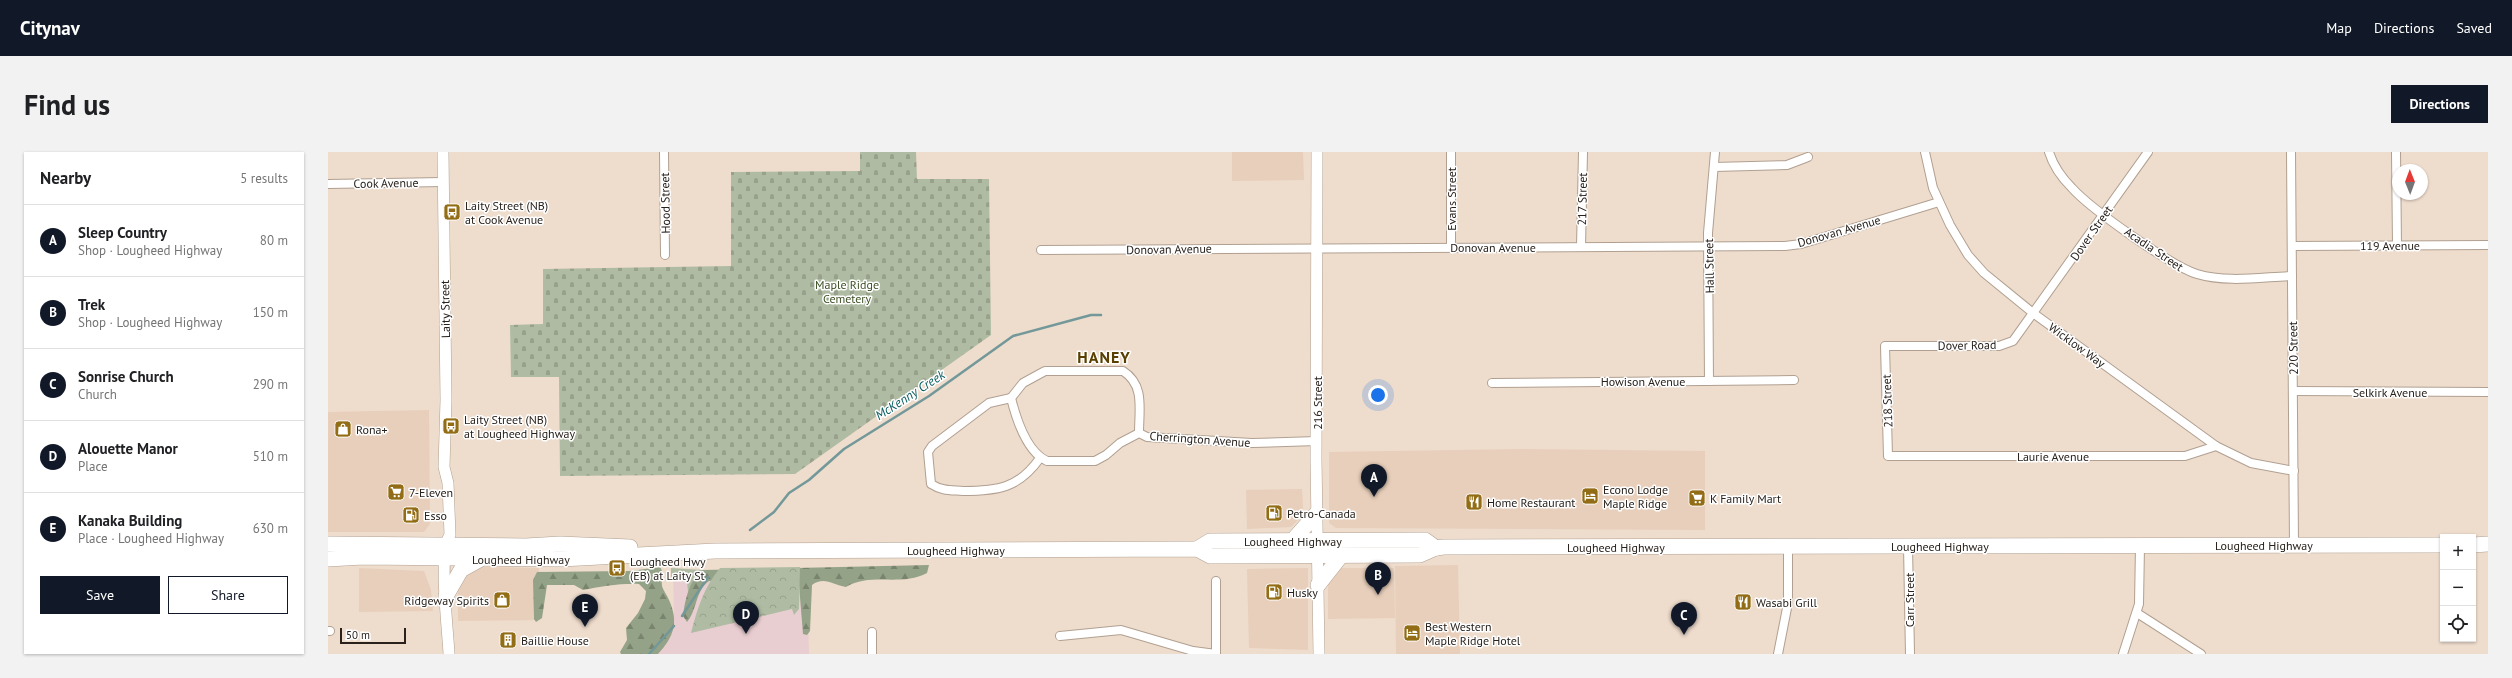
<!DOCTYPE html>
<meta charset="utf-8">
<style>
body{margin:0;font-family:"PT Sans",sans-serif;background:#f2f2f2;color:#202124}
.controls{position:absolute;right:12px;bottom:12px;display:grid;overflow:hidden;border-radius:0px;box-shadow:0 1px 3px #0004}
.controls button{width:36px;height:36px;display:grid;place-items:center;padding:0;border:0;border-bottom:1px solid #e0e0e0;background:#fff;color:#202124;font:20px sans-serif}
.compass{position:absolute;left:2064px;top:12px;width:36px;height:36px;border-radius:50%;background:#fff;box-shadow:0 1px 3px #0004;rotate:359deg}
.scale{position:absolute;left:12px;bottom:10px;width:66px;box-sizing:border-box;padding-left:4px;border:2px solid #28211c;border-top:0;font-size:11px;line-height:14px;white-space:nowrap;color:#28211c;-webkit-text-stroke:3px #fff;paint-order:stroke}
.you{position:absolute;left:1050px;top:243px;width:14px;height:14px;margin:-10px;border:3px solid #fff;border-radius:50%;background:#1a73e8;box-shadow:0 0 0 6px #1a73e833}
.badge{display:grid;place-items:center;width:26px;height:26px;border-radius:50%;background:#111827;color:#fff;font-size:13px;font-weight:700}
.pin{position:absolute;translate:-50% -33px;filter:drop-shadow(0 1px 2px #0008)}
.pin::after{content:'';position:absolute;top:21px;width:14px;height:12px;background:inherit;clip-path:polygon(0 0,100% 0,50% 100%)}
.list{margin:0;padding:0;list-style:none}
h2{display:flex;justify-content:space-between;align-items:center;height:52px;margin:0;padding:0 16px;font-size:17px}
h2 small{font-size:13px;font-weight:400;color:#757577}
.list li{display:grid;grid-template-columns:26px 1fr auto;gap:12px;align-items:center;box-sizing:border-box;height:72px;padding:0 16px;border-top:1px solid #e0e0e0}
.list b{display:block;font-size:15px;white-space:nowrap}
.list p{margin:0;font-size:13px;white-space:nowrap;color:#757577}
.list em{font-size:13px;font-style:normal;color:#757577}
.actions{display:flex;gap:8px;padding:12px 16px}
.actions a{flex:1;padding:9px 0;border:1px solid #111827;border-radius:0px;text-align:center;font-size:14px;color:#111827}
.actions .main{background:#111827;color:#fff}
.icon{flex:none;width:22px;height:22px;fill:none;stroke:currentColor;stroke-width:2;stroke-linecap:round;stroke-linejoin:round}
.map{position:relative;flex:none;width:2160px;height:502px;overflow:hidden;border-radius:0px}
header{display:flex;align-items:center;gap:24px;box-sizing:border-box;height:56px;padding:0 20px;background:#111827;color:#fff}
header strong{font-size:19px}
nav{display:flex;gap:22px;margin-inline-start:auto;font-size:14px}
.intro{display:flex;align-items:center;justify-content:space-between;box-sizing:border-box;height:96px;padding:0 24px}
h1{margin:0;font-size:28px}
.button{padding:10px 18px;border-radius:0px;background:#111827;color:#fff;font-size:14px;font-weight:700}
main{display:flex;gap:24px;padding:0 24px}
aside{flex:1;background:#fff;border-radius:0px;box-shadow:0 1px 3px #0004}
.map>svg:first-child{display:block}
.built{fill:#e8cfbb}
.medical{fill:#e9ced1}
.grass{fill:#afbca3}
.forest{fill:url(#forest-firs)}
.cemetery{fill:url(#cemetery-stones)}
.park{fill:url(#park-crowns)}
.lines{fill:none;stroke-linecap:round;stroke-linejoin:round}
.stream{stroke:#739899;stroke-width:2.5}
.street-casing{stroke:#b1a091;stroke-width:10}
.secondary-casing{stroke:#b1a091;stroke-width:12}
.highway-casing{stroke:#b1a091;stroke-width:16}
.street{stroke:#fff;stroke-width:8}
.secondary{stroke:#fff;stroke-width:11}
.highway{stroke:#fff;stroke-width:15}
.labels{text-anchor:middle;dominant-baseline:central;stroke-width:3;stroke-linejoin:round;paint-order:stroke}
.street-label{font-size:12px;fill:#28211c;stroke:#fff}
.poi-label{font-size:12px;fill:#28211c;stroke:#fff;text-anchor:start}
.park-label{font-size:12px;fill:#3c4f24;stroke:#fff}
.water-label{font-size:13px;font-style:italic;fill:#075b5e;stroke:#fff}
.district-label{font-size:16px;font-weight:bold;letter-spacing:1px;fill:#594000;stroke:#fff}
</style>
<header>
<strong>Citynav</strong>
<nav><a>Map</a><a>Directions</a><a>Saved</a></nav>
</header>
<div class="intro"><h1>Find us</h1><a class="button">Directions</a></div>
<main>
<aside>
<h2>Nearby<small>5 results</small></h2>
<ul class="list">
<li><span class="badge">A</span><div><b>Sleep Country</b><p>Shop · Lougheed Highway</p></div><em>80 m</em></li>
<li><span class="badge">B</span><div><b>Trek</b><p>Shop · Lougheed Highway</p></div><em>150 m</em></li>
<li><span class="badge">C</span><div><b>Sonrise Church</b><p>Church</p></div><em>290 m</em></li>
<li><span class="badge">D</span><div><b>Alouette Manor</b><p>Place</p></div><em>510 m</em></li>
<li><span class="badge">E</span><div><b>Kanaka Building</b><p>Place · Lougheed Highway</p></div><em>630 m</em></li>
</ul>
<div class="actions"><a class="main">Save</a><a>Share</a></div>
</aside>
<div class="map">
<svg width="2160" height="502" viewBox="0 0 2160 502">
<defs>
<pattern id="forest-firs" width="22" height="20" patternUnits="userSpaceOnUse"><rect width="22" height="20" fill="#94a287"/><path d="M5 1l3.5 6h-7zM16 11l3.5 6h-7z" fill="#79846e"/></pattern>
<pattern id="cemetery-stones" width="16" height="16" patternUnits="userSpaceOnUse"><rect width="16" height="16" fill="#afbca3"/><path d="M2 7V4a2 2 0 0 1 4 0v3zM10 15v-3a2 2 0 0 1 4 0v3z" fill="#97a18c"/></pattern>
<pattern id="park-crowns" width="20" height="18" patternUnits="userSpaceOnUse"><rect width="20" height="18" fill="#afbca3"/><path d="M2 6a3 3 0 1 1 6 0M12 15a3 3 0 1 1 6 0" fill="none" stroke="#97a18c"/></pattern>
</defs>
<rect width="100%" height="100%" fill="#eedccd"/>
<g class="built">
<polygon points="904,0 975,0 976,28 904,29"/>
<polygon points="101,258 102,372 96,380 0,380 0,260"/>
<polygon points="1192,297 1377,299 1377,378 1008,376 1001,371 1001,300"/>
<polygon points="974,337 975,355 972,366 963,375 919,377 918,338"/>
<polygon points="1130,413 1132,502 1068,502 1067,414"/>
<polygon points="152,415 211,416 211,468 130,469 130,436 134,427"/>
<polygon points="31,416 96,419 103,438 105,459 31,460"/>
<polygon points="980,416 980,498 921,496 919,417"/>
<polygon points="1012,416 1066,416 1067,466 1000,467 1000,428"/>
</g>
<polygon class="medical" points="345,418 479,419 481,502 325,502 346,466"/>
<polygon class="grass" points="343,416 375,418 369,422 360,440 359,429 343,428"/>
<g class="forest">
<path d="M601 413 599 421C573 435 543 420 518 435 505 433 496 424 484 433L482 479 479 483 475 482 471 433 381 429C367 439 369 459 359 470L355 464C357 449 361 427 375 418Z"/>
<path d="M332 415C336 420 333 427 334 434 335 438 339 443 341 448 351 470 346 485 330 502H293L292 500 299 488 298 476 310 461 317 447 318 439 311 432C294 431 271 435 255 438L246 433H219L214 466 208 470 206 467 205 428 209 420 302 419Z"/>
</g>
<polygon class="cemetery" points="532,0 588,0 589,27 661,27 663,183 467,322 232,324 231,225 183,225 182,173 215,172 215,117 403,114 403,20 532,19"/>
<path class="park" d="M472 415 471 457 466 463 464 457 363 481C369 457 376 435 392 416Z"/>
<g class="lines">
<g class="stream">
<polyline points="422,378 446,360 461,341 481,328 516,297 601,244 685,184 763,163 773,163"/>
<polyline points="354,464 380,425"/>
<polyline points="321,502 346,474"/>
</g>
<g class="street-casing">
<g id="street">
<polyline points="336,0 337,103"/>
<polyline points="1597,0 1605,36 1622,73 1640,103 1656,121 1705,161 1888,294 1923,311 1966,319"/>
<path d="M1721 0C1725 13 1734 26 1744 36 1763 57 1843 114 1869 122 1899 131 1934 125 1964 124"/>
<polyline points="1820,0 1685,189 1671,194 1557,194 1560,304 1857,304 1888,294"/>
<polyline points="1963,0 1966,393"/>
<polyline points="2068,0 2069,93"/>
<polyline points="1386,15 1459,13 1480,5"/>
<polyline points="0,32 115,30"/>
<polyline points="1964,94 2160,93"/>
<polyline points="1123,95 1123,0"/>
<polyline points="1253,95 1255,0"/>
<polyline points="713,98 1457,94 1473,92 1611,50"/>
<polyline points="1381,229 1380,81 1387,0"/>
<polyline points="1164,231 1466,228"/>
<polyline points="1965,239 2160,240"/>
<path d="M683 246C688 266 699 300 719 309H767L778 303 792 291 811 281 819 285 924 291 989 289"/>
<path d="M683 246 661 251 604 294 600 300 603 332C614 339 622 338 635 339 670 339 691 336 712 306"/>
<path d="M683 246 695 231 717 219H795C817 233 811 257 811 281"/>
<polyline points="1580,394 1582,502"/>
<polyline points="888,429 888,502"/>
<polyline points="1809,461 1873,502"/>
<polyline points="0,479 2,479"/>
<polyline points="544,480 544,502"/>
<polyline points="732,484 793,478 865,499 888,502"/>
<polyline points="1450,502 1460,451 1460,395"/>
<polyline points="1795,502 1811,452 1812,394"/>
</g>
</g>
<g class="secondary-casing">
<g id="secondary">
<path d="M115 0 118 248 116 315 120 331 122 383C110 398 120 479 121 502"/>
<polyline points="989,0 988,306 991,502"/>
</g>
</g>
<g class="highway-casing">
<g id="highway">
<polyline points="965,388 989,361"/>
<polyline points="0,392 198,394 232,392 302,395"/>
<polyline points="2145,393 2160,392"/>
<polyline points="869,397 882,389 1097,388 1108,396"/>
<polyline points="0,407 35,405 233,407 387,399 869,397 882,404 1092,403 1108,396 1116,395 2115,393"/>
<polyline points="990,433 1012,405"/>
<polyline points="118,444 133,418 151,408"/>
</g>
</g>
<use href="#street" class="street"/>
<use href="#secondary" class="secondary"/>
<use href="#highway" class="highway"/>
</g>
<defs>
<g id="bus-square" transform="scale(0.9)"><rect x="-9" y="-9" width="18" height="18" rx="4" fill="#926d15" stroke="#fff"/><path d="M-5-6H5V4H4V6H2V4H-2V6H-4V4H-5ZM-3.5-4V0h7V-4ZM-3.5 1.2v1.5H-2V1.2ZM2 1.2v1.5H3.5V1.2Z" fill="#fff"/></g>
<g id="shop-square" transform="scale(0.9)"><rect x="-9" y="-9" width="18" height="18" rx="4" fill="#926d15" stroke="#fff"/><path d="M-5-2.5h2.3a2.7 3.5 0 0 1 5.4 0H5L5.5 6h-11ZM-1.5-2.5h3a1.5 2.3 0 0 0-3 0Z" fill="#fff"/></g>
<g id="supermarket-square" transform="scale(0.9)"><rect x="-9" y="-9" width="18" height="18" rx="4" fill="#926d15" stroke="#fff"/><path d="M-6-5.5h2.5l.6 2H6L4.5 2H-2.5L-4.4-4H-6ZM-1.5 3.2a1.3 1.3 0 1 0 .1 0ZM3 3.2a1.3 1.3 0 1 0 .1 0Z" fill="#fff"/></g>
<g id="hotel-square" transform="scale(0.9)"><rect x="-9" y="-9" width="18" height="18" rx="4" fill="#926d15" stroke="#fff"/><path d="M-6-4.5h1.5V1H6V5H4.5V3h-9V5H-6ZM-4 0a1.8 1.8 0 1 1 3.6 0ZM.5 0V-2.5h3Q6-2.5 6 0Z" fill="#fff"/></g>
<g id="restaurant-square" transform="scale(0.9)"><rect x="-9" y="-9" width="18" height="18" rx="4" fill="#926d15" stroke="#fff"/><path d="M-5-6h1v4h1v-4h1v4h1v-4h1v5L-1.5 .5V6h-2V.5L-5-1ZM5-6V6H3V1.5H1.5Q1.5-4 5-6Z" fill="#fff"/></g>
<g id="fuel-square" transform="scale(0.9)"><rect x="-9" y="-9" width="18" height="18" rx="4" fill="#926d15" stroke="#fff"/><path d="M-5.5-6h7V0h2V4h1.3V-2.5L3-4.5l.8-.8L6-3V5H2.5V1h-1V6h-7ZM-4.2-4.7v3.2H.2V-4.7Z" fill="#fff"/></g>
<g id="building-square" transform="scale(0.9)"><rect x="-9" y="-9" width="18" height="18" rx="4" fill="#926d15" stroke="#fff"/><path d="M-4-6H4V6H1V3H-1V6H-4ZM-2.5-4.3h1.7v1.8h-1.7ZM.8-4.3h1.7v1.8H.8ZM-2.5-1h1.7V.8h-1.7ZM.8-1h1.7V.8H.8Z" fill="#fff"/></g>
</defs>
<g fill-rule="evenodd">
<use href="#bus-square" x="124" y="60"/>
<use href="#bus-square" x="123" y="274"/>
<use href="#shop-square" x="15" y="277"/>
<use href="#supermarket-square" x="68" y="340"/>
<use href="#hotel-square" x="1262" y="344"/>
<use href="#supermarket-square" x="1369" y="346"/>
<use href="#restaurant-square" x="1146" y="350"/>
<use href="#fuel-square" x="946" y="361"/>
<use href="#fuel-square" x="83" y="363"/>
<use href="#bus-square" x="289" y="416"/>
<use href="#fuel-square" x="946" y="440"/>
<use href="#shop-square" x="174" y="448"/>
<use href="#restaurant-square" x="1415" y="450"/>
<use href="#hotel-square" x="1084" y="481"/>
<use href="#building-square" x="180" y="488"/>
</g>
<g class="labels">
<g class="street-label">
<text transform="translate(58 31) rotate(-1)">Cook Avenue</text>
<text transform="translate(1123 47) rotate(-90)">Evans Street</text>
<text transform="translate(1254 47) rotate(-89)">217 Street</text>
<text transform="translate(337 51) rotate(-91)">Hood Street</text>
<text transform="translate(1511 79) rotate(-16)">Donovan Avenue</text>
<text transform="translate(1763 81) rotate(-55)">Dover Street</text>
<text x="2062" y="93">119 Avenue</text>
<text x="1165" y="95">Donovan Avenue</text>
<text transform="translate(841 97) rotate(-1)">Donovan Avenue</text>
<text transform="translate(1826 97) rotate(34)">Acadia Street</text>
<text transform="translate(1381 114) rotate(-91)">Hall Street</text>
<text transform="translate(117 157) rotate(-91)">Laity Street</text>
<text transform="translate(1639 193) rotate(-1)">Dover Road</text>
<text transform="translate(1749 193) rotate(36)">Wicklow Way</text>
<text transform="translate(1965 196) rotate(-91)">220 Street</text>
<text x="1315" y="229">Howison Avenue</text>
<text x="2062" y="240">Selkirk Avenue</text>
<text transform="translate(1559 249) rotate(-92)">218 Street</text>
<text transform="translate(989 251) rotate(-90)">216 Street</text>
<text transform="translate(872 287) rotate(4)">Cherrington Avenue</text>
<text x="1725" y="304">Laurie Avenue</text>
<text x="965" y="389">Lougheed Highway</text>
<text x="1936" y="393">Lougheed Highway</text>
<text x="1612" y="394">Lougheed Highway</text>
<text x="1288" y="395">Lougheed Highway</text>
<text x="628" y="398">Lougheed Highway</text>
<text x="193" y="407">Lougheed Highway</text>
<text transform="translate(1581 448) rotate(-90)">Carr Street</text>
</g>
<g class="poi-label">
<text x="137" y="53">Laity Street (NB)<tspan x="137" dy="14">at Cook Avenue</tspan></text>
<text x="136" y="267">Laity Street (NB)<tspan x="136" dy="14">at Lougheed Highway</tspan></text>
<text x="28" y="277">Rona+</text>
<text x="1275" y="337">Econo Lodge<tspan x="1275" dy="14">Maple Ridge</tspan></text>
<text x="81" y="340">7-Eleven</text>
<text x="1382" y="346">K Family Mart</text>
<text x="1159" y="350">Home Restaurant</text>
<text x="959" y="361">Petro-Canada</text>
<text x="96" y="363">Esso</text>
<text x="302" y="409">Lougheed Hwy<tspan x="302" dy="14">(EB) at Laity St</tspan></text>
<text x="959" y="440">Husky</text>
<text x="161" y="448" text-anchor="end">Ridgeway Spirits</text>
<text x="1428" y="450">Wasabi Grill</text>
<text x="1097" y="474">Best Western<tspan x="1097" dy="14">Maple Ridge Hotel</tspan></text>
<text x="193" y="488">Baillie House</text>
</g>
<g class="park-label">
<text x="519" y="132">Maple Ridge<tspan x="519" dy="14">Cemetery</tspan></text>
</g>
<g class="water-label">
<text transform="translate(582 243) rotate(-33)">McKenny Creek</text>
</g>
<g class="district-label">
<text x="776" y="205">HANEY</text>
</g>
</g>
</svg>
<div class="controls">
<button>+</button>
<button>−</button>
<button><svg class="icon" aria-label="locate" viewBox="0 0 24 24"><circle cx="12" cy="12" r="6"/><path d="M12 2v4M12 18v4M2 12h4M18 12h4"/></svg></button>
</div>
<svg class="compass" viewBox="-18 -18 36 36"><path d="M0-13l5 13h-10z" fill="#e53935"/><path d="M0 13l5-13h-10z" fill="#757577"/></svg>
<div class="scale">50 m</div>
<div class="you"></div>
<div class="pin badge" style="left:1046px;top:345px">A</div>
<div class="pin badge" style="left:1050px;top:443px">B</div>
<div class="pin badge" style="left:1356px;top:483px">C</div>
<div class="pin badge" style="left:418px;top:482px">D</div>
<div class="pin badge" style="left:257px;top:475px">E</div>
</div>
</main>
